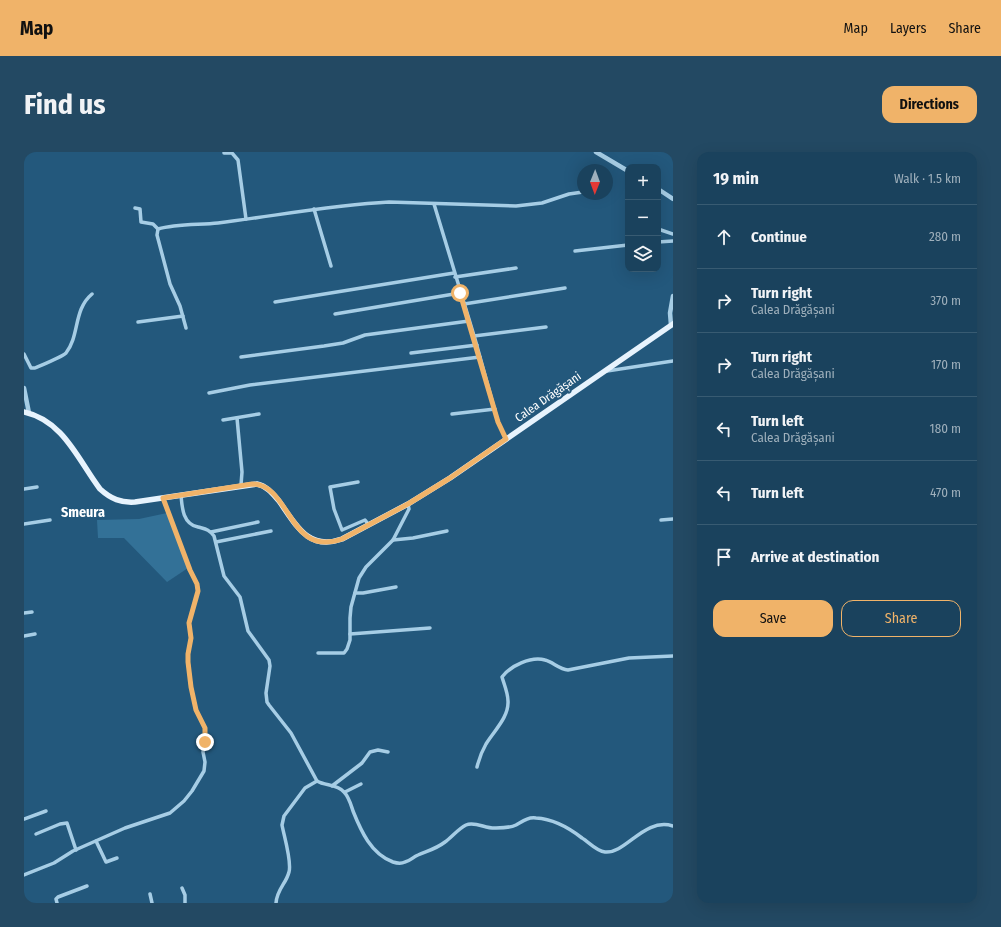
<!DOCTYPE html>
<meta charset="utf-8">
<style>
body{margin:0;font-family:"Fira Sans Condensed",sans-serif;background:#234963;color:#f1f3f6}
.controls{position:absolute;right:12px;top:12px;display:grid;overflow:hidden;border-radius:8px;box-shadow:0 4px 16px #0002}
.controls button{width:36px;height:36px;display:grid;place-items:center;padding:0;border:0;border-bottom:1px solid #385b72;background:#1a425d;color:#f1f3f6;font:20px sans-serif}
.compass{position:absolute;left:553px;top:12px;width:36px;height:36px;border-radius:50%;background:#1a425d;box-shadow:0 4px 16px #0002;rotate:181deg}
.stop{position:absolute;width:12px;height:12px;margin:-9px;border:3px solid #f0b369;border-radius:50%;background:#fff}
.stop.end{background:#f0b369;border-color:#fff;box-shadow:0 1px 4px #0008}
.list{margin:0;padding:0;list-style:none}
h2{display:flex;justify-content:space-between;align-items:center;height:52px;margin:0;padding:0 16px;font-size:17px}
h2 small{font-size:13px;font-weight:400;color:#9fb0bc}
.list li{display:grid;grid-template-columns:26px 1fr auto;gap:12px;align-items:center;box-sizing:border-box;height:64px;padding:0 16px;border-top:1px solid #385b72}
.list b{display:block;font-size:15px;white-space:nowrap}
.list p{margin:0;font-size:13px;white-space:nowrap;color:#9fb0bc}
.list em{font-size:13px;font-style:normal;color:#9fb0bc}
.actions{display:flex;gap:8px;padding:12px 16px}
.actions a{flex:1;padding:9px 0;border:1px solid #f0b369;border-radius:12px;text-align:center;font-size:14px;color:#f0b369}
.actions .main{background:#f0b369;color:#111}
.icon{flex:none;width:22px;height:22px;fill:none;stroke:currentColor;stroke-width:2;stroke-linecap:round;stroke-linejoin:round}
.map{position:relative;flex:none;width:649px;height:751px;overflow:hidden;border-radius:12px}
header{display:flex;align-items:center;gap:24px;box-sizing:border-box;height:56px;padding:0 20px;background:#f0b369;color:#111}
header strong{font-size:19px}
nav{display:flex;gap:22px;margin-inline-start:auto;font-size:14px}
.intro{display:flex;align-items:center;justify-content:space-between;box-sizing:border-box;height:96px;padding:0 24px}
h1{margin:0;font-size:28px}
.button{padding:10px 18px;border-radius:12px;background:#f0b369;color:#111;font-size:14px;font-weight:700}
main{display:flex;gap:24px;padding:0 24px}
aside{flex:1;background:#1a425d;border-radius:12px;box-shadow:0 4px 16px #0002}
.map>svg:first-child{display:block}
.green{fill:#337197}
.lines{fill:none;stroke-linecap:round;stroke-linejoin:round}
.minor{stroke:#a6cde5;stroke-width:3.5}
.tertiary{stroke:#a6cde5;stroke-width:4.5}
.primary{stroke:#e7f3fd;stroke-width:5.5}
.route{stroke:#f0b369;stroke-width:5}
.labels{text-anchor:middle;dominant-baseline:central;stroke-width:4;stroke-linejoin:round;paint-order:stroke}
.street-label{font-size:12px;fill:#fff;stroke:#23587c}
.quarter-label{font-size:14px;font-weight:bold;fill:#fff;stroke:#23587c}
</style>
<header>
<strong>Map</strong>
<nav><a>Map</a><a>Layers</a><a>Share</a></nav>
</header>
<div class="intro"><h1>Find us</h1><a class="button">Directions</a></div>
<main>
<div class="map">
<svg width="649" height="751" viewBox="0 0 649 751">
<rect width="100%" height="100%" fill="#23587c"/>
<polygon class="green" points="143,361 164,416 143,430 100,386 74,386 73,368 115,367"/>
<g class="lines">
<g class="minor">
<polyline points="200,1 208,1 214,8 222,67"/>
<polyline points="410,52 451,187 474,270 482,287"/>
<path d="M111 56 116 57 117 70 129 72 134 77C152 72 175 73 194 71 251 64 307 53 365 50L492 54 518 51 545 42 559 40"/>
<polyline points="290,57 307,114"/>
<polyline points="134,77 133,83 146,132 156,154 162,176"/>
<polyline points="634,77 649,82"/>
<polyline points="634,90 649,89"/>
<polyline points="551,99 604,93"/>
<polyline points="431,125 492,116"/>
<polyline points="251,150 430,121"/>
<polyline points="440,152 541,136"/>
<polyline points="311,162 436,141"/>
<polyline points="114,170 159,164"/>
<polyline points="450,184 522,175"/>
<polyline points="387,201 453,193"/>
<path d="M0 202 7 216H11C18 213 38 205 42 201 56 183 49 158 68 142"/>
<polyline points="217,205 300,194 319,191 341,183 445,169"/>
<polyline points="583,219 649,209"/>
<polyline points="185,241 226,233 456,205"/>
<polyline points="428,262 471,257"/>
<polyline points="213,266 218,320 217,333"/>
<polyline points="199,268 235,262"/>
<polyline points="334,330 306,335 310,357 318,378 341,368 345,373"/>
<polyline points="0,337 13,335"/>
<path d="M157 343C158 356 159 372 174 375 181 377 185 377 190 384L200 424 216 445 224 479 245 508 246 514 242 541 243 550 245 553 267 581 293 629C301 634 313 632 320 640 325 645 327 653 329 659 337 679 347 702 369 710 372 711 377 712 381 710 386 709 389 705 394 703 403 699 412 697 421 690 428 685 434 677 442 673 451 669 462 677 472 676 478 676 486 676 492 673 499 669 504 665 512 666 530 667 544 675 558 686 565 690 572 699 581 700 602 702 620 665 649 674"/>
<polyline points="637,368 649,367"/>
<polyline points="0,372 26,368"/>
<polyline points="187,380 234,370"/>
<polyline points="369,388 389,386 423,379"/>
<polyline points="192,390 247,379"/>
<polyline points="331,441 339,441 372,435"/>
<polyline points="0,461 8,460"/>
<polyline points="326,482 406,476"/>
<polyline points="0,484 11,482"/>
<polyline points="294,501 320,501 323,497 326,488 326,466 327,455 335,426 342,415 369,388 385,357 384,352"/>
<path d="M453 615C455 607 458 599 462 592 470 579 485 565 484 549 484 541 480 532 478 525 486 514 507 504 521 508 529 510 535 517 544 518L605 506 649 504"/>
<polyline points="308,634 338,611 346,600 354,598 364,600"/>
<polyline points="321,640 337,632"/>
<polyline points="0,667 22,659"/>
<polyline points="12,682 36,672 43,671 52,698"/>
<polyline points="72,689 82,710 93,706"/>
<polyline points="0,723 30,711 49,699 101,676 146,661 160,649 168,639 180,619 181,610 179,600 181,590 181,576 172,558 167,535 164,510 164,502 167,486 165,471 174,439 173,432 166,418 139,346"/>
<polyline points="158,736 161,743 161,751"/>
<polyline points="126,742 128,751"/>
<polyline points="33,751 32,747 34,745 63,734"/>
<path d="M252 751C253 737 262 732 265 720 268 710 260 684 258 673L260 664 281 636 293 629"/>
</g>
<g class="tertiary">
<polyline points="572,0 604,19"/>
<polyline points="634,37 649,47"/>
<polyline points="647,173 646,161 649,144"/>
<polyline points="0,236 5,261"/>
</g>
<path class="primary" d="M0 260C40 269 54 308 76 337 87 347 97 351 111 350L233 332C243 334 249 342 255 349 272 373 284 399 318 387L384 352 426 326 649 172"/>
</g>
<g class="lines">
<path class="route" d="M181 590V576L172 558 167 535 164 510V502L167 486 165 471 174 439 173 432 166 418 139 346 228 332C267 332 264 406 318 387L384 352 426 326 482 287 474 270 436 141"/>
</g>
<g class="labels">
<g class="street-label">
<text transform="translate(524 245) rotate(-35)">Calea Drăgășani</text>
</g>
<g class="quarter-label">
<text x="59" y="360">Smeura</text>
</g>
</g>
</svg>
<div class="controls">
<button>+</button>
<button>−</button>
<button><svg class="icon" aria-label="layers" viewBox="0 0 24 24"><path d="M12 4l9 5-9 5-9-5zM3 14l9 5 9-5"/></svg></button>
</div>
<svg class="compass" viewBox="-18 -18 36 36"><path d="M0-13l5 13h-10z" fill="#e53935"/><path d="M0 13l5-13h-10z" fill="#9fb0bc"/></svg>
<div class="stop" style="left:436px;top:141px"></div>
<div class="stop end" style="left:181px;top:590px"></div>
</div>
<aside>
<h2>19 min<small>Walk · 1.5 km</small></h2>
<ul class="list">
<li><svg class="icon" aria-label="ahead" viewBox="0 0 24 24"><path d="M12 20V5M6 11l6-6 6 6"/></svg><div><b>Continue</b></div><em>280 m</em></li>
<li><svg class="icon" aria-label="right" viewBox="0 0 24 24"><path d="M7 20v-9h11M14 6l5 5-5 5"/></svg><div><b>Turn right</b><p>Calea Drăgășani</p></div><em>370 m</em></li>
<li><svg class="icon" aria-label="right" viewBox="0 0 24 24"><path d="M7 20v-9h11M14 6l5 5-5 5"/></svg><div><b>Turn right</b><p>Calea Drăgășani</p></div><em>170 m</em></li>
<li><svg class="icon" aria-label="left" viewBox="0 0 24 24"><path d="M17 20v-9H6M10 6l-5 5 5 5"/></svg><div><b>Turn left</b><p>Calea Drăgășani</p></div><em>180 m</em></li>
<li><svg class="icon" aria-label="left" viewBox="0 0 24 24"><path d="M17 20v-9H6M10 6l-5 5 5 5"/></svg><div><b>Turn left</b></div><em>470 m</em></li>
<li><svg class="icon" aria-label="arrive" viewBox="0 0 24 24"><path d="M6 21V4h12l-3 4 3 4H6"/></svg><div><b>Arrive at destination</b></div></li>
</ul>
<div class="actions"><a class="main">Save</a><a>Share</a></div>
</aside>
</main>
